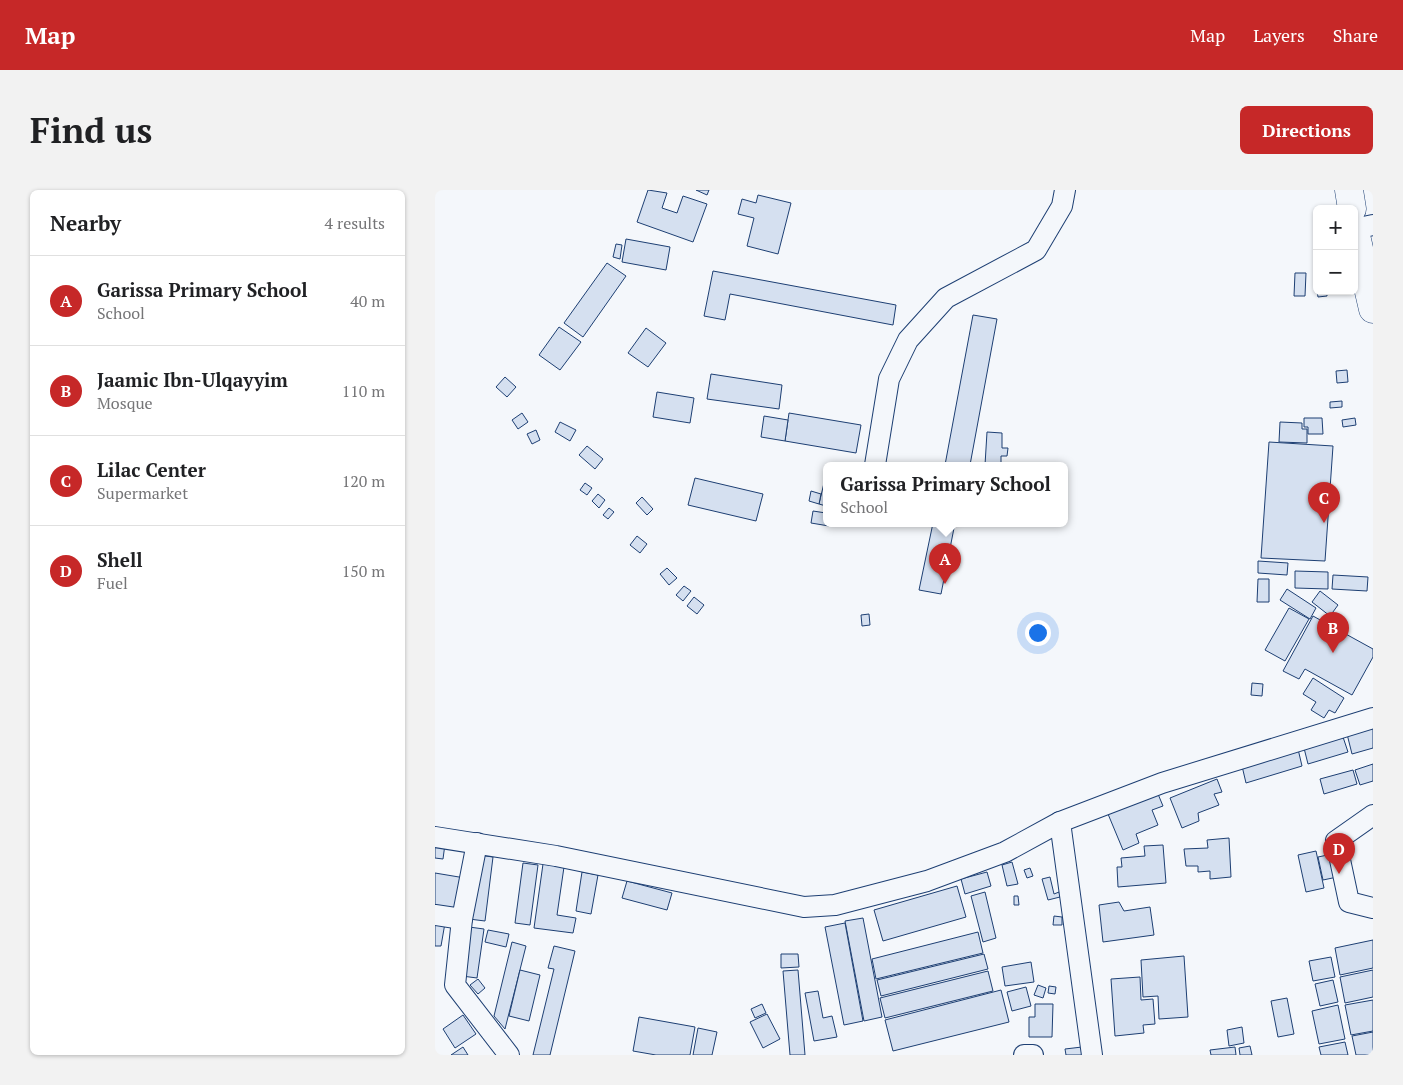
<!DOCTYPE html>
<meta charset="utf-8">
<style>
body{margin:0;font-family:"PT Serif",serif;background:#f2f2f2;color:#202124}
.controls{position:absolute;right:15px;top:15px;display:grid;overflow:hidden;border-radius:8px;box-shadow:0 1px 4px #0004}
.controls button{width:45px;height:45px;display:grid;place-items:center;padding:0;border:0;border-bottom:1px solid #e0e0e0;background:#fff;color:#202124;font:25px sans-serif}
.you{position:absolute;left:602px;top:442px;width:18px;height:18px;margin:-12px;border:4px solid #fff;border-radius:50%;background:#1a73e8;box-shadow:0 0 0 8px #1a73e833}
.badge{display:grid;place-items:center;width:32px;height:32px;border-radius:50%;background:#c62828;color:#fff;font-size:16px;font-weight:700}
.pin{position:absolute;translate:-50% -41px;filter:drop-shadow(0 1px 2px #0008)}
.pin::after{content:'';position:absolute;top:26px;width:18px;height:15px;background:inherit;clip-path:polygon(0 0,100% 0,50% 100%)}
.popup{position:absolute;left:388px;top:272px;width:245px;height:65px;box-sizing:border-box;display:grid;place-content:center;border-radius:8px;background:#fff;filter:drop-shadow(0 1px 4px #0005);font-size:16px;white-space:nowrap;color:#757577}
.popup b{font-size:19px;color:#202124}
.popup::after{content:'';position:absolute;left:50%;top:100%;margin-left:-10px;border:10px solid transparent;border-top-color:#fff}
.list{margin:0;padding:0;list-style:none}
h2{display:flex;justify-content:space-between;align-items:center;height:65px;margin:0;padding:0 20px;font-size:21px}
h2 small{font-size:16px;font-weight:400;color:#757577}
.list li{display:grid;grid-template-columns:32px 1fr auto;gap:15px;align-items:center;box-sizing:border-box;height:90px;padding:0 20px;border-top:1px solid #e0e0e0}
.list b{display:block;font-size:19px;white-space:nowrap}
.list p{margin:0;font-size:16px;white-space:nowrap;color:#757577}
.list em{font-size:16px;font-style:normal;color:#757577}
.map{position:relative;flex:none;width:938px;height:865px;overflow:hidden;border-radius:8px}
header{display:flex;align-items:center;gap:30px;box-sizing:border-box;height:70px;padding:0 25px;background:#c62828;color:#fff}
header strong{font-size:24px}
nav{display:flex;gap:28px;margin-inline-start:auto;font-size:18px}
.intro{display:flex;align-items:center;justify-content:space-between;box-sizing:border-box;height:120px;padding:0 30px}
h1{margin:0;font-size:35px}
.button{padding:12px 22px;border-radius:8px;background:#c62828;color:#fff;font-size:18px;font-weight:700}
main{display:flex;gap:30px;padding:0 30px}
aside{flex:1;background:#fff;border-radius:8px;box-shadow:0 1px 4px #0004}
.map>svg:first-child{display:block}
.building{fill:#d5e0f0;stroke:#1d3f73}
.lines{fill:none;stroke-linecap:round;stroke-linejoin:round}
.minor-casing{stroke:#1d3f73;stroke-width:22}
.highway-casing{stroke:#1d3f73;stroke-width:29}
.minor{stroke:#f4f7fb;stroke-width:20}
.highway{stroke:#f4f7fb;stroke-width:28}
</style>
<header>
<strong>Map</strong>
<nav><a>Map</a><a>Layers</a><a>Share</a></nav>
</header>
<div class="intro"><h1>Find us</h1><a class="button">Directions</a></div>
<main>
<aside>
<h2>Nearby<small>4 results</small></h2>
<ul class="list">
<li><span class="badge">A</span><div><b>Garissa Primary School</b><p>School</p></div><em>40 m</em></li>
<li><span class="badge">B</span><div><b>Jaamic Ibn-Ulqayyim</b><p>Mosque</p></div><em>110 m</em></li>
<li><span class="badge">C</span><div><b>Lilac Center</b><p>Supermarket</p></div><em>120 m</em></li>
<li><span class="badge">D</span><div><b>Shell</b><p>Fuel</p></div><em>150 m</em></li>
</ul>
</aside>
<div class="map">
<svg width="938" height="865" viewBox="0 0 938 865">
<rect width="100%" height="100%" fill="#f4f7fb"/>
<g class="building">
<polygon points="213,0 232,3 227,18 242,23 248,6 272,14 258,52 202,32"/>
<polygon points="261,0 274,0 272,5"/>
<polygon points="323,5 356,13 343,64 312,56 319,28 303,24 307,9 321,13"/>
<polygon points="191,49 235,57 231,80 187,72"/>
<polygon points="181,54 187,55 185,69 178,67"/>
<polygon points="172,73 191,86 148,147 129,133"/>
<polygon points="278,81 461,115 458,135 295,104 290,130 269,126"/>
<polygon points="860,83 871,83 870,106 859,106"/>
<polygon points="882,101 892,101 892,106 883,107"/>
<polygon points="538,125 562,129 535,275 510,275"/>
<polygon points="124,137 146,152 125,180 104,165"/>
<polygon points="211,138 231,153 213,177 193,163"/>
<polygon points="912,180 913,192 902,193 901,181"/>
<polygon points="276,184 347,195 344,219 272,209"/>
<polygon points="70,187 81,197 72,207 61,197"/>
<polygon points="222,202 259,208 255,233 218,227"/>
<polygon points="907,211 907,217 895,218 895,212"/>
<polygon points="87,223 93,232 83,239 77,230"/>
<polygon points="354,223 426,235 421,263 350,251"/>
<polygon points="329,226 353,230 350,251 326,247"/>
<polygon points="869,228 887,228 888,244 873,244 873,237 869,237"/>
<polygon points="920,228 921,235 908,237 907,230"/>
<polygon points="125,232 141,240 135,251 120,242"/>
<polygon points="845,232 867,233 867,239 872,239 872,253 844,252"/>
<polygon points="101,240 105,250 97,254 92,244"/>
<polygon points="552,242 567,243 567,258 573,258 572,266 566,266 566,275 550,275"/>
<polygon points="834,252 898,256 890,371 826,368"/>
<polygon points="152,256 168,269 160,279 144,265"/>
<polygon points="260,288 328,304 321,331 253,315"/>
<polygon points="150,293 157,298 152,305 145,300"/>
<polygon points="389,293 391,293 391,316 384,314"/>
<polygon points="376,301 386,304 384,314 374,311"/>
<polygon points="163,304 170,310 164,318 157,311"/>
<polygon points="207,307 218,319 212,325 201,313"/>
<polygon points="174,318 179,322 173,329 168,325"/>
<polygon points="378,321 391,323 394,336 376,333"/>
<polygon points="498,333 520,333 506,404 484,400"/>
<polygon points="202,346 212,354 205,363 195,355"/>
<polygon points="823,371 853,373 852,385 823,383"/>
<polygon points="232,378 242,388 234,395 225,384"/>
<polygon points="860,381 893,382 893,399 860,398"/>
<polygon points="898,385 933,387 932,401 897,399"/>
<polygon points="823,389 834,389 834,412 822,412"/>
<polygon points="249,396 256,401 248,411 241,405"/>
<polygon points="852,399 881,418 875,429 845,410"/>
<polygon points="885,401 903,415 895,426 877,412"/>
<polygon points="259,407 269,415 262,424 252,416"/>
<polygon points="854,418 874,429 850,471 830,460"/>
<polygon points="434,424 435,435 427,436 426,425"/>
<polygon points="878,426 938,459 938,467 917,505 870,479 864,489 848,481"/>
<polygon points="878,488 909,508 900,523 894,520 889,528 876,520 881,512 868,504"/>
<polygon points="817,493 828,494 827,506 816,505"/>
<polygon points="938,536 938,558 917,564 912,544"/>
<polygon points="908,547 913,562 873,574 869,558"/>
<polygon points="863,559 867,576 811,593 807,576"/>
<polygon points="938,574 938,591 925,595 920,580"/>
<polygon points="918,580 922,594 889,604 885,589"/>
<polygon points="782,589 787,602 779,604 784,615 763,623 764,631 747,638 735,608"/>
<polygon points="723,604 728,616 717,620 723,635 701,644 704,653 688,660 673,624"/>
<polygon points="794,648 796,687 775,689 775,681 763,682 763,676 751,676 749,659 773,658 772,650"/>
<polygon points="0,653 10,654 8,669 0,668"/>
<polygon points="728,655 731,693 683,697 682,677 687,677 686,668 710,666 709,656"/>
<polygon points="881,661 889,698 871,702 863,665"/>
<polygon points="902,663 907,686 888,690 883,667"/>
<polygon points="43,665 58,667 50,731 34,729"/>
<polygon points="577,672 583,694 572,696 567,675"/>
<polygon points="88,673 103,675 95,735 80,733"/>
<polygon points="108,674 129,677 122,725 141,728 138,743 99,738"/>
<polygon points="595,678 598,686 592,688 589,680"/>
<polygon points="147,682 163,685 156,724 141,721"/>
<polygon points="552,682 556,696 530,704 526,689"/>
<polygon points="0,683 30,688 23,723 0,719"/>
<polygon points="615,687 619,704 624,702 625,707 613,710 607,689"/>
<polygon points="192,691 237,703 232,720 187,708"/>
<polygon points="522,696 531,727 448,751 439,720"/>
<polygon points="550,702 561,748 548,752 536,706"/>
<polygon points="579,706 583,706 584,715 579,715"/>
<polygon points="684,712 689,721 715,717 719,745 668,752 664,715"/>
<polygon points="619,726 627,727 627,735 618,735"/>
<polygon points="428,728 447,827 429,831 410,731"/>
<polygon points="0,731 10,733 6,756 0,756"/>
<polygon points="410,733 428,831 409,835 390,737"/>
<polygon points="34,737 49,739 42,788 27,786"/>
<polygon points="53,740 74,744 71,757 50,752"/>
<polygon points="543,742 548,763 441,789 437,769"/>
<polygon points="938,750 938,778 905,785 900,758"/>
<polygon points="77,752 91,756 70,839 59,826"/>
<polygon points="119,756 140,761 115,865 98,865 119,779 113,778"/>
<polygon points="346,764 363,764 364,777 346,778"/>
<polygon points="549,764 553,779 446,806 442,790"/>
<polygon points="749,766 753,827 724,829 723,806 708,807 706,770"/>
<polygon points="896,767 900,787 878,791 874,771"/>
<polygon points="596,772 599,792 570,796 567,777"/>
<polygon points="85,780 105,785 94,831 74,826"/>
<polygon points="363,780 370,865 355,865 348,781"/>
<polygon points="938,780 938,807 910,813 905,787"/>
<polygon points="553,781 558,801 450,828 445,808"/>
<polygon points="705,787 706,810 718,809 720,834 708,835 709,843 680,846 676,789"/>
<polygon points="43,789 50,798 43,804 35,795"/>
<polygon points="898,790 903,812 885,816 880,794"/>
<polygon points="603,795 611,798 608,808 599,805"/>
<polygon points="614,796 621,797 620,804 613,803"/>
<polygon points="591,797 596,816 577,821 572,802"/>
<polygon points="566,800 574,832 458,861 450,830"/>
<polygon points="383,801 388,828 397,826 402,847 379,851 370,803"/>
<polygon points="852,808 859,844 843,847 836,811"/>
<polygon points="938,810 938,841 916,845 910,815"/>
<polygon points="327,814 331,823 320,828 316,819"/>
<polygon points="600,814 618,814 617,847 594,847 594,827 600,827"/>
<polygon points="903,815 910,849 884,854 877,821"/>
<polygon points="332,824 345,849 328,858 315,832"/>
<polygon points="28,825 41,844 20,858 8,839"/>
<polygon points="204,827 260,837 255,865 221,865 198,861"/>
<polygon points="807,837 809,853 794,856 792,840"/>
<polygon points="263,838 282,842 277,865 258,865"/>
<polygon points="938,842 938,865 921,865 917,846"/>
<polygon points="910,852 913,865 886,865 884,857"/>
<polygon points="815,856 817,865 805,865 804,858"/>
<polygon points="28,857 33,865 16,865"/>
<polygon points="647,857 648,865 631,865 630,859"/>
<polygon points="800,857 801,865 776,865 775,860"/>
</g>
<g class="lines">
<g class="minor-casing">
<g id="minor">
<polyline points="919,39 938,35"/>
<polyline points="440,275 454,189 473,150 511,108 601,60 627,16 630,0"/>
<polyline points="938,625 901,651 914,712 938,718"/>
<polyline points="625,632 657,865"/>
<polyline points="0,647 121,666 369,717 400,715 492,691 570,662 625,632 727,593 938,528"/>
<polyline points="42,653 27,729 20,795 74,865"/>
<polyline points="0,725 27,729"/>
<polyline points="589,865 598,865"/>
</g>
</g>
<g class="highway-casing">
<g id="highway">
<polyline points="914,0 917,19"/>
<polyline points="919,37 938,119"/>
</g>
</g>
<use href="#minor" class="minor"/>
<use href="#highway" class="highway"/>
</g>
</svg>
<div class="controls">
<button>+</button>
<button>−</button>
</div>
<div class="you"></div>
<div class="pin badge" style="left:510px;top:394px">A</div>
<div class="popup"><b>Garissa Primary School</b>School</div>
<div class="pin badge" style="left:898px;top:463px">B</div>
<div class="pin badge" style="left:889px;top:333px">C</div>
<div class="pin badge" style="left:904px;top:684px">D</div>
</div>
</main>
